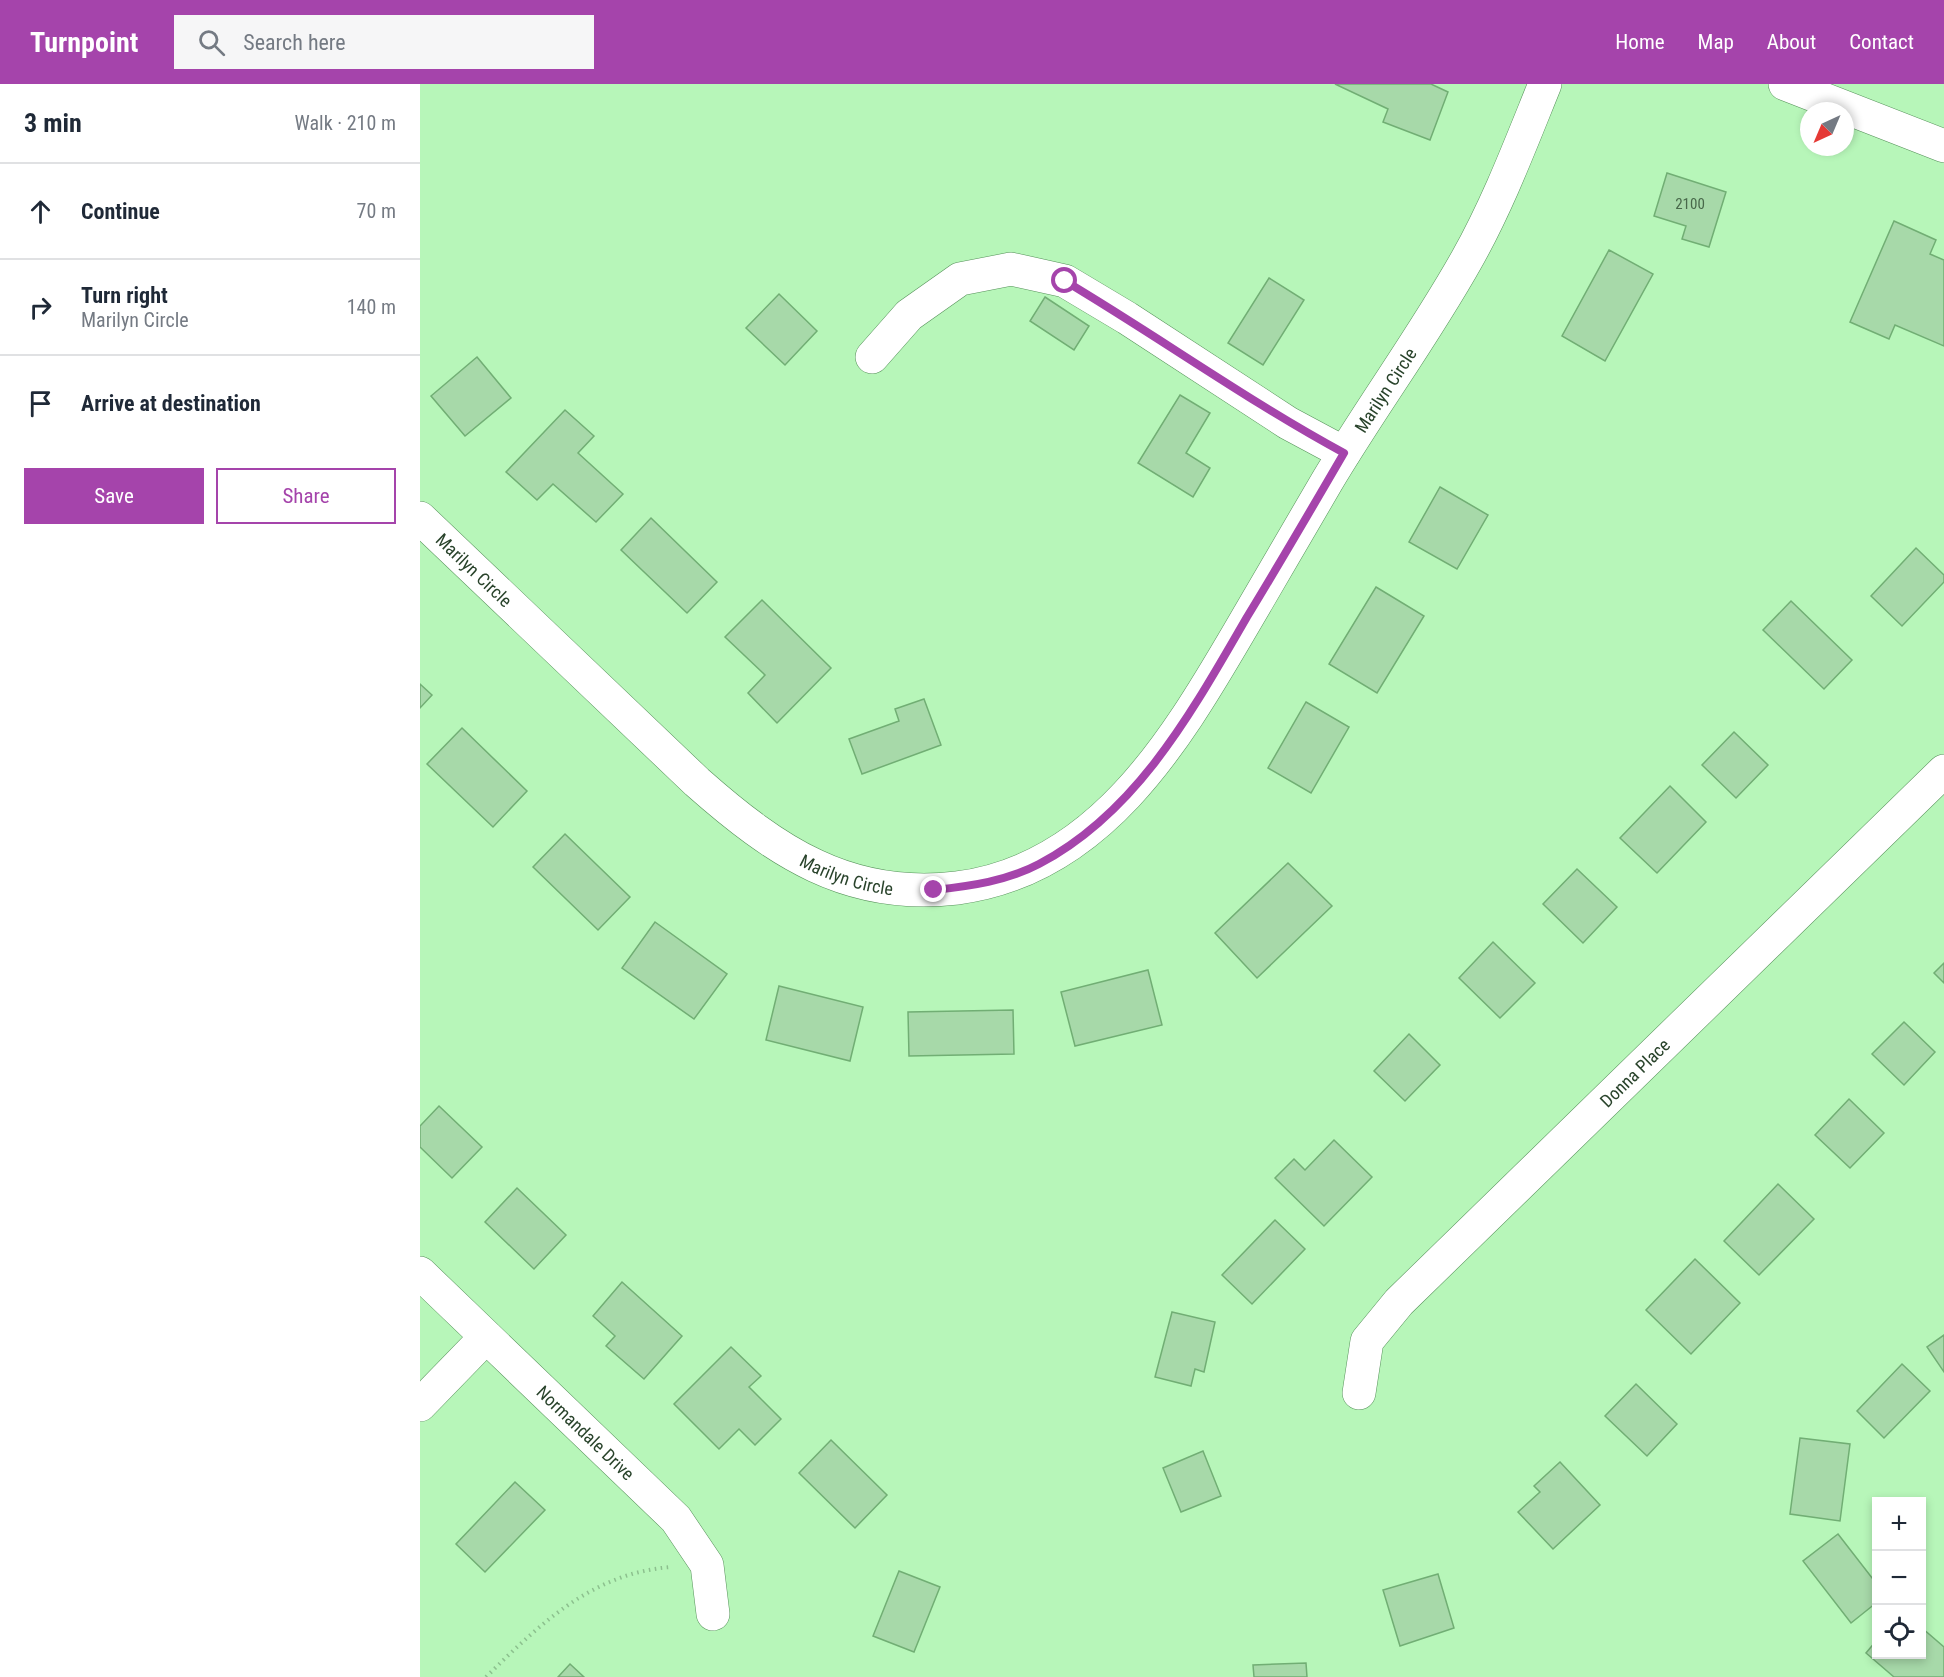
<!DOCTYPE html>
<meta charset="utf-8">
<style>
body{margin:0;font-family:"Roboto Condensed",sans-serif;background:#f6f6f7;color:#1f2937}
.controls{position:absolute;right:18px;bottom:18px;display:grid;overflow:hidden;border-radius:0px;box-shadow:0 3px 9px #0003}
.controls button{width:54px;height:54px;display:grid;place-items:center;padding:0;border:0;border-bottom:2px solid #e0e1e3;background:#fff;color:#1f2937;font:30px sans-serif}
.compass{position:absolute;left:1380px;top:18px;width:54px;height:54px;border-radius:50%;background:#fff;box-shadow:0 3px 9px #0003;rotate:224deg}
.stop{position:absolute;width:18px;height:18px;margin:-14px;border:4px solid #a544ab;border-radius:50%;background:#fff}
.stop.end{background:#a544ab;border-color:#fff;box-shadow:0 2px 6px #0008}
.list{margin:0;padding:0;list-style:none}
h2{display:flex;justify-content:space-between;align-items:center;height:78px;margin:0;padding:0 24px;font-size:26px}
h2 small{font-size:20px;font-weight:400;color:#747a83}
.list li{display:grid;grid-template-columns:39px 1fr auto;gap:18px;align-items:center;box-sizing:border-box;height:96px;padding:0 24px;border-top:2px solid #e0e1e3}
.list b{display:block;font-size:22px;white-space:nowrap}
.list p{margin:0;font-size:20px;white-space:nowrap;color:#747a83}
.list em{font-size:20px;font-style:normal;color:#747a83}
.actions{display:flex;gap:12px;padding:18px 24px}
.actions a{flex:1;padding:14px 0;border:2px solid #a544ab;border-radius:0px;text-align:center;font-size:21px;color:#a544ab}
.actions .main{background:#a544ab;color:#fff}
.icon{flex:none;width:33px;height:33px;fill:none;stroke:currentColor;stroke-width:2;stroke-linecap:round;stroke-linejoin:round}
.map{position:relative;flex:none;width:1524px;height:1593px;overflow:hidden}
header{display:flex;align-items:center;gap:36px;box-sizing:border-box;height:84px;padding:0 30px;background:#a544ab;color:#fff}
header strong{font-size:28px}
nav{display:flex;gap:33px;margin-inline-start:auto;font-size:21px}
.search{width:420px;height:54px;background:#f6f6f7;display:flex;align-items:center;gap:15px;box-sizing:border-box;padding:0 21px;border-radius:0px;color:#747a83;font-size:22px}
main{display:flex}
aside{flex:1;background:#fff}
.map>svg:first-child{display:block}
.building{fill:#a7d9a9;stroke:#71ae74;stroke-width:1.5}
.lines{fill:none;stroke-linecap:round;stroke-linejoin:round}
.minor-casing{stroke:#559159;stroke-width:34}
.path{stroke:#8cc08e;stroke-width:4;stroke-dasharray:1.5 4.5;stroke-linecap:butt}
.minor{stroke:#fff;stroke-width:33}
.route{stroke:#a544ab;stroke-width:8}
.labels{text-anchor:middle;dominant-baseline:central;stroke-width:6;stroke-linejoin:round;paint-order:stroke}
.number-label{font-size:15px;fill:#48684a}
.street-label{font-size:18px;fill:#29432b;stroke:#b7f6b9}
</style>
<header>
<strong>Turnpoint</strong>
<div class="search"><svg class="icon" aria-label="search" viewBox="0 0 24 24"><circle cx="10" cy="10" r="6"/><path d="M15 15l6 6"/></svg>Search here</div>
<nav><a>Home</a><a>Map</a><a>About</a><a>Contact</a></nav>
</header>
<main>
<aside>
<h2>3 min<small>Walk · 210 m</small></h2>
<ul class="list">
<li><svg class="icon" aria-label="ahead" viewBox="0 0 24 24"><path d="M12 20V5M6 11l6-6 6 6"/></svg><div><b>Continue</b></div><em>70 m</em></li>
<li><svg class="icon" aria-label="right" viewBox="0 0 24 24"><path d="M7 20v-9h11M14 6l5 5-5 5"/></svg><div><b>Turn right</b><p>Marilyn Circle</p></div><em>140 m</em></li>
<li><svg class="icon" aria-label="arrive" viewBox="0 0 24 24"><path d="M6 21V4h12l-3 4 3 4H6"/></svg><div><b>Arrive at destination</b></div></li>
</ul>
<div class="actions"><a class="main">Save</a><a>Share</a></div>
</aside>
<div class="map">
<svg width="1524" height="1593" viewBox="0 0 1524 1593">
<rect width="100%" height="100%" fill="#b7f6b9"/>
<g class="building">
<polygon points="915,0 1011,0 1028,8 1010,56 963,38 968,25"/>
<polygon points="1247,89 1306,108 1289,163 1262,155 1266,142 1234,132"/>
<polygon points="1474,137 1516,156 1510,170 1524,176 1524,262 1475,241 1469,255 1430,238"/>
<polygon points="1189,166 1233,190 1185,277 1142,252"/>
<polygon points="849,194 884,216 843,281 808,259"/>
<polygon points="359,210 397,247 365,281 326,244"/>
<polygon points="625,213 669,242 654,266 610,237"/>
<polygon points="57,273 91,314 45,352 11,312"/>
<polygon points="760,311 790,329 766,369 790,384 773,413 718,379"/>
<polygon points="145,326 174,352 158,369 203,410 176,438 133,400 117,416 86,388"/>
<polygon points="1020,403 1068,431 1037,485 989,458"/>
<polygon points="231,434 297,498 267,529 201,466"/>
<polygon points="1496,464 1524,491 1524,498 1482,542 1451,512"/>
<polygon points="956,503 1004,532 957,609 909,580"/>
<polygon points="342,516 411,584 357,639 328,609 345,591 305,553"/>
<polygon points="1371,517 1432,576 1404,605 1343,546"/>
<polygon points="0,600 12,611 0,624"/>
<polygon points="504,615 521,661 442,690 429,655 479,637 475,625"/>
<polygon points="886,618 929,643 891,709 848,684"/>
<polygon points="42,644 107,707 73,743 7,680"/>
<polygon points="1314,648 1348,681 1316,714 1282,681"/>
<polygon points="1250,702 1286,738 1237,789 1200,754"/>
<polygon points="145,750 210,813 178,846 113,783"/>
<polygon points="868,779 912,822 837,894 795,849"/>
<polygon points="1157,785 1197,823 1163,859 1123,820"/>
<polygon points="235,838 307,890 274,935 202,884"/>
<polygon points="1073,858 1115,899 1080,934 1039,894"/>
<polygon points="1524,879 1524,899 1514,889"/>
<polygon points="728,886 742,941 655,962 641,908"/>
<polygon points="359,902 443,923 430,977 346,956"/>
<polygon points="593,926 594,970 489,972 488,928"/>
<polygon points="1484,938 1515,968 1484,1001 1452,970"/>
<polygon points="989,950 1020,981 985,1017 954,987"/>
<polygon points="1429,1015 1464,1049 1430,1084 1395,1051"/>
<polygon points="19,1022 62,1063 32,1094 0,1063 0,1042"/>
<polygon points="914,1056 952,1093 904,1142 855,1094 874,1075 885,1086"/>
<polygon points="1358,1100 1394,1135 1339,1191 1304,1157"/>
<polygon points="97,1104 146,1151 114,1185 65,1138"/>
<polygon points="855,1136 885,1165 832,1220 802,1191"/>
<polygon points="1275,1175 1320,1219 1271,1270 1226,1226"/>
<polygon points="202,1198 262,1252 224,1295 186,1262 195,1252 173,1232"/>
<polygon points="752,1228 795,1238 784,1288 775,1285 771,1302 735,1293"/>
<polygon points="1524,1251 1524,1288 1507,1263"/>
<polygon points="311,1263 341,1292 329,1303 361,1335 335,1361 319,1345 299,1365 254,1320"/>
<polygon points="1482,1280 1510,1307 1464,1354 1437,1327"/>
<polygon points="1216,1300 1257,1340 1227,1372 1185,1332"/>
<polygon points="1380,1354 1430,1360 1420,1437 1370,1430"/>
<polygon points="411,1356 467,1411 435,1444 379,1389"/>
<polygon points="783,1367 801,1412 761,1428 743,1384"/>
<polygon points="1140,1378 1180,1421 1133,1465 1098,1428 1120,1408 1114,1402"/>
<polygon points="95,1398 125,1426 65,1488 36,1460"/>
<polygon points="1418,1450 1456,1499 1456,1519 1431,1539 1383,1477"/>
<polygon points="479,1487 520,1503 494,1568 453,1552"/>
<polygon points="1018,1490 1034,1544 980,1562 963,1506"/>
<polygon points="1502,1544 1524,1563 1524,1593 1474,1593 1446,1569 1456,1557 1456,1570 1502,1570"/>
<polygon points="886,1579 887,1593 834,1593 833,1581"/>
<polygon points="150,1580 164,1593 138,1593"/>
</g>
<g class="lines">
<g class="minor-casing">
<g id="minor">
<polyline points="1365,0 1524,62"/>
<polyline points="452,273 489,231 540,195 591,185 645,197 707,234 868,339 924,369"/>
<path id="s1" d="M0 434 277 698C355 767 428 817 537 804 678 786 754 659 819 548 848 498 877 449 906 399 951 323 1004 252 1047 175 1078 120 1101 59 1125 0"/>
<path id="s2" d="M0 1189 256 1435 287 1481 293 1530"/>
<path id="s3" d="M939 1309 947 1257 979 1218 1524 687"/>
<polyline points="0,1321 66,1253"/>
</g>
</g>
<path class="path" d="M66 1593C120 1540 172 1489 251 1483"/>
<use href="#minor" class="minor"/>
</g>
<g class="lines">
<path class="route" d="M514 806C551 802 587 797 619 780 718 728 773 626 827 533 860 479 892 424 924 369 828 317 739 253 645 197"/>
</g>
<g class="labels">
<g class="number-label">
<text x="1270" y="120">2100</text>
</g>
<g class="street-label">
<text stroke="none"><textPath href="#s1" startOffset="1352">Marilyn Circle</textPath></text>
<text stroke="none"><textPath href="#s1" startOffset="75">Marilyn Circle</textPath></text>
<text stroke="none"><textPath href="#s1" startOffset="561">Marilyn Circle</textPath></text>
<text stroke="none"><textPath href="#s3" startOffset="432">Donna Place</textPath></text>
<text stroke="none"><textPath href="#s2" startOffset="230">Normandale Drive</textPath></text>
</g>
</g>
</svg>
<div class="controls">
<button>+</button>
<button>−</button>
<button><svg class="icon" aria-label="locate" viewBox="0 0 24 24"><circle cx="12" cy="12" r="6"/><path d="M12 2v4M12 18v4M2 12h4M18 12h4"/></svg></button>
</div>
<svg class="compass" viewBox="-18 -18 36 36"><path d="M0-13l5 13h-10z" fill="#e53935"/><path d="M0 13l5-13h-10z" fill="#747a83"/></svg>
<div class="stop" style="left:645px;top:197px"></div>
<div class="stop end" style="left:514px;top:806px"></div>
</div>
</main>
